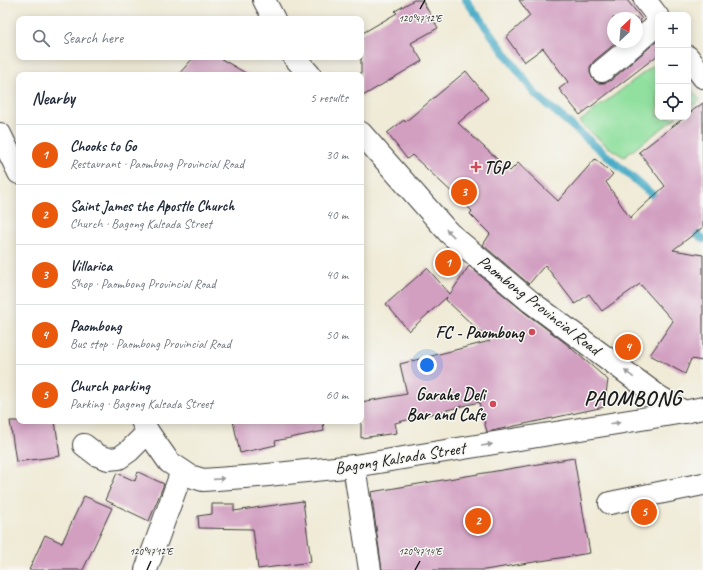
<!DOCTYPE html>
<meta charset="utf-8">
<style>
body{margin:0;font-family:Caveat,sans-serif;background:#f2f2f3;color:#1f2937}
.controls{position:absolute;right:12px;top:12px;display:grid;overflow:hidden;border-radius:8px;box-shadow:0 2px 10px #0003}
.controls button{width:36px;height:36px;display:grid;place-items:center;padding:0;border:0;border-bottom:1px solid #e0e1e3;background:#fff;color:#1f2937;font:20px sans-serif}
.compass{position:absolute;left:607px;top:12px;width:36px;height:36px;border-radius:50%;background:#fff;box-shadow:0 2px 10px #0003;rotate:26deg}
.you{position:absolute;left:427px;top:365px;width:14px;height:14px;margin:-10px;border:3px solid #fff;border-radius:50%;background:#1a73e8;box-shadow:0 0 0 6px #1a73e833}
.badge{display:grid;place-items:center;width:26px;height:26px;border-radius:50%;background:#ea580c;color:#fff;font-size:13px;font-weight:700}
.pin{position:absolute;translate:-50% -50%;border:2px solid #fff;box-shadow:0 1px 4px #0006}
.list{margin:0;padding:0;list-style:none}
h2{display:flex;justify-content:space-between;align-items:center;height:52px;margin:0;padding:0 16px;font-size:17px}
h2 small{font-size:13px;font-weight:400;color:#747a83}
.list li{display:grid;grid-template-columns:26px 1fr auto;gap:12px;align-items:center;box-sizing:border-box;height:60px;padding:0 16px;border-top:1px solid #e0e1e3}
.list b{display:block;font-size:15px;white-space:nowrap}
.list p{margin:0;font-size:13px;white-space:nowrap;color:#747a83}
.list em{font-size:13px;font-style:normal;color:#747a83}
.icon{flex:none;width:22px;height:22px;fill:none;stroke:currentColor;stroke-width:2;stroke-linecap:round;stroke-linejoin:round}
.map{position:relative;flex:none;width:703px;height:570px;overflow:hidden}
.search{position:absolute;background:#fff;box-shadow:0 2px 10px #0003;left:16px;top:16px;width:348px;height:44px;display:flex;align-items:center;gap:10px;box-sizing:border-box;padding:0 14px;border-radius:8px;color:#747a83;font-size:15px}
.panel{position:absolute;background:#fff;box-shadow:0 2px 10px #0003;left:16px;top:72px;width:348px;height:352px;border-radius:8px}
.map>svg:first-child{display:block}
.green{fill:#91e09f;stroke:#567e5e}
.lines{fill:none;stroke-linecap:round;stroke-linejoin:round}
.stream{stroke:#46abc6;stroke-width:8}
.building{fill:#d29fc1}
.minor-casing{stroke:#3c3b38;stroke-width:24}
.major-casing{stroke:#3c3b38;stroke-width:24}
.minor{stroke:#fff;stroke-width:22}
.major{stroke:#fff;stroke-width:22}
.oneway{fill:#999}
.ticks{fill:none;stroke:#1c1c1c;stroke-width:1.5}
.poi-dot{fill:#d1495b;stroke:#f6f6f2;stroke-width:1.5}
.labels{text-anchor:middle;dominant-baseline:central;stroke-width:3;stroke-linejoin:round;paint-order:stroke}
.poi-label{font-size:17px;font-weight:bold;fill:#1c1c1c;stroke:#f6f6f2;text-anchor:end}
.street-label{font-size:17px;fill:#1c1c1c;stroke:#f6f6f2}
.district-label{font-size:21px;font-weight:bold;letter-spacing:1px;fill:#1c1c1c;stroke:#f6f6f2}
.ticks-label{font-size:10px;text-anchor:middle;fill:#1c1c1c;stroke:#f6f6f2;stroke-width:3;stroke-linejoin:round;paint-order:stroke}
</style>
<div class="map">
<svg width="703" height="570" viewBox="0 0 703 570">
<rect width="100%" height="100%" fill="#f6f6f2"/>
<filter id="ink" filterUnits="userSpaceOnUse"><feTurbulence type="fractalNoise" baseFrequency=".025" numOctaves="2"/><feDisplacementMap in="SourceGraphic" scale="8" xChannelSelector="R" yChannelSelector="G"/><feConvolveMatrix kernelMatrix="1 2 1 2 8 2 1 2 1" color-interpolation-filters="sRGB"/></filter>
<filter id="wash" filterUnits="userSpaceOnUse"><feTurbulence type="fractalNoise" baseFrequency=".012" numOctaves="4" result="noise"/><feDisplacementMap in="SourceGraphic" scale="16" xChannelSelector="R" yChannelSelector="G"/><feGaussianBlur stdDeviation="0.9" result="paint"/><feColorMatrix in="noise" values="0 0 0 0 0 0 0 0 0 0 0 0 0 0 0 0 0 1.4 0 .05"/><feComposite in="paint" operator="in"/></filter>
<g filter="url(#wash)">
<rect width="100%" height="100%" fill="#f0ebd7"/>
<g class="green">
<polygon points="658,62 658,117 677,117 624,157 608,147 579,122"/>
<polygon points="688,85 700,100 688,109"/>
</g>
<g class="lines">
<g class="stream">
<polyline points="466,0 536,95 662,203"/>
<polyline points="688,226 703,239"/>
</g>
</g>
<g id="blocks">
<g class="building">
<polygon points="414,0 422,0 438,28 411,43 422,61 361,97 361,34 397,13 395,11"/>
<polygon points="519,0 627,0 642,19 640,20 641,22 637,26 637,18 613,18 613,42 617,42 594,61 590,67 590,73 593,79 597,83 604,83 610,81 657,41 658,43 658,55 580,115 559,89 568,82 543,48 524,62 506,37 530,16"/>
<polygon points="194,57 218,57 249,75 178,75"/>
<polygon points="466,71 488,98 458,123 510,171 518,163 558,201 595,159 613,174 606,182 630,218 665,186 639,152 685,117 688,117 688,114 703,103 703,227 673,250 703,255 703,361 691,359 685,374 650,355 673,321 640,284 602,311 589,294 575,304 545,265 529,284 483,245 490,234 470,214 472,211 412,155 407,159 387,133 404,120 405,122"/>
<polygon points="469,266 524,312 564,342 608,380 604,407 487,432 479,402 395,423 397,433 361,438 361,402 407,394 400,364 490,341 446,300 447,297 409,331 386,304 427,268 450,294"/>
<polygon points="10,421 55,421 60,456 16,462"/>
<polygon points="233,421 323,421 324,431 275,441 276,445 240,453"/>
<polygon points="574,458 590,553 485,570 382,570 371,492"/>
<polygon points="138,472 164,484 149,521 105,500 117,473 135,481"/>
<polygon points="84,496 112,508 83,570 29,570 45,535 62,543"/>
<polygon points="303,501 311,562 258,569 253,529 199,528 198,516 212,514 212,504 234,504 234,511"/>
</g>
</g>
</g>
<g filter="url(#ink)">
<use href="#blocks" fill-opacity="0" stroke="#3c3b38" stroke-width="1"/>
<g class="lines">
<g class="minor-casing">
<g id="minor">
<polyline points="645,0 658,17"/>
<polyline points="637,42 658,24"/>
<polyline points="688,57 703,77"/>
<polyline points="602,71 637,42"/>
<polyline points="84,445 97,455 108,459 119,458 129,451 148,432"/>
<polyline points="354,466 370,570"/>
<polyline points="610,503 703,484"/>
<polyline points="146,570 182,471"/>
</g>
</g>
<g class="major-casing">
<g id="major">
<polyline points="264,0 274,19"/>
<polyline points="294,57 310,75"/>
<polyline points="361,133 449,233 531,302 658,396 684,412"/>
<polyline points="0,134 19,173"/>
<polyline points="142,421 148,432 169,462 190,476 203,480 258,476 354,466 684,412 703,408"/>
</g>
</g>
<use href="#minor" class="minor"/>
<use href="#major" class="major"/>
</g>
<defs><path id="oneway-solid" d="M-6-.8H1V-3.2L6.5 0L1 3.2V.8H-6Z"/></defs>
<g class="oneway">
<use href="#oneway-solid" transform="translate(450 233) rotate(-136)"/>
<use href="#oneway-solid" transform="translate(629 374) rotate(-143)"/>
<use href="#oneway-solid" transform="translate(615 423) rotate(-9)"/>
<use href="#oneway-solid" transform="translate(487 445) rotate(-9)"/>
<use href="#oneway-solid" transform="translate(219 479) rotate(-4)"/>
</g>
</g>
<path class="ticks" d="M420 9 425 0M147 570 151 561M415 570 420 561"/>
<g class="poi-dot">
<path d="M474 161h4v4h4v4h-4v4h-4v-4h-4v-4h4z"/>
<circle cx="532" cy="332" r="4"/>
<circle cx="493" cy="404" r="4"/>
</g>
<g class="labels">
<g class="poi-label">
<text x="484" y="167" text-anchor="start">TGP</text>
<text x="524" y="332">FC - Paombong</text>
<text x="485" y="394">Garahe Deli<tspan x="485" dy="20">Bar and Cafe</tspan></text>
</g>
<g class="street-label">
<text transform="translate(539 305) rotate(38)">Paombong Provincial Road</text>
<text transform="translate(400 458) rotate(-9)">Bagong Kalsada Street</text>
</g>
<g class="district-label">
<text x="633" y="398">PAOMBONG</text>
</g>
</g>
<g class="ticks-label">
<text x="420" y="22">120°47'12"E</text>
<text x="151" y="555">120°47'12"E</text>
<text x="420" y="555">120°47'14"E</text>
</g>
</svg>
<div class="controls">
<button>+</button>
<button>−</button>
<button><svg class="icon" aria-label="locate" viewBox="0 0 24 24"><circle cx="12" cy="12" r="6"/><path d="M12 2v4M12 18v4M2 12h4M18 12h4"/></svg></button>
</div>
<svg class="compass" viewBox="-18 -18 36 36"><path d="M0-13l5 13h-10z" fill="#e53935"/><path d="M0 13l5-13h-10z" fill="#747a83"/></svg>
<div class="you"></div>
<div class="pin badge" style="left:448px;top:263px">1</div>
<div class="pin badge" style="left:478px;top:521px">2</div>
<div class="pin badge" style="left:464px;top:192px">3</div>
<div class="pin badge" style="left:628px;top:347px">4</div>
<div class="pin badge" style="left:644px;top:512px">5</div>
<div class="search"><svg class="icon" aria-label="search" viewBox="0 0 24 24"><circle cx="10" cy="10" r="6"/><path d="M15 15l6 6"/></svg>Search here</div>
<section class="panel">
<h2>Nearby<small>5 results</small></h2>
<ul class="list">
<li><span class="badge">1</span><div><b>Chooks to Go</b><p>Restaurant · Paombong Provincial Road</p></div><em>30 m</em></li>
<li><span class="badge">2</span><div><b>Saint James the Apostle Church</b><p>Church · Bagong Kalsada Street</p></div><em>40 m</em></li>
<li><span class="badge">3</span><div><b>Villarica</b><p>Shop · Paombong Provincial Road</p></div><em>40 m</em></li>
<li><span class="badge">4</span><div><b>Paombong</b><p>Bus stop · Paombong Provincial Road</p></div><em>50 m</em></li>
<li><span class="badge">5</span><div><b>Church parking</b><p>Parking · Bagong Kalsada Street</p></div><em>60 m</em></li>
</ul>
</section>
</div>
